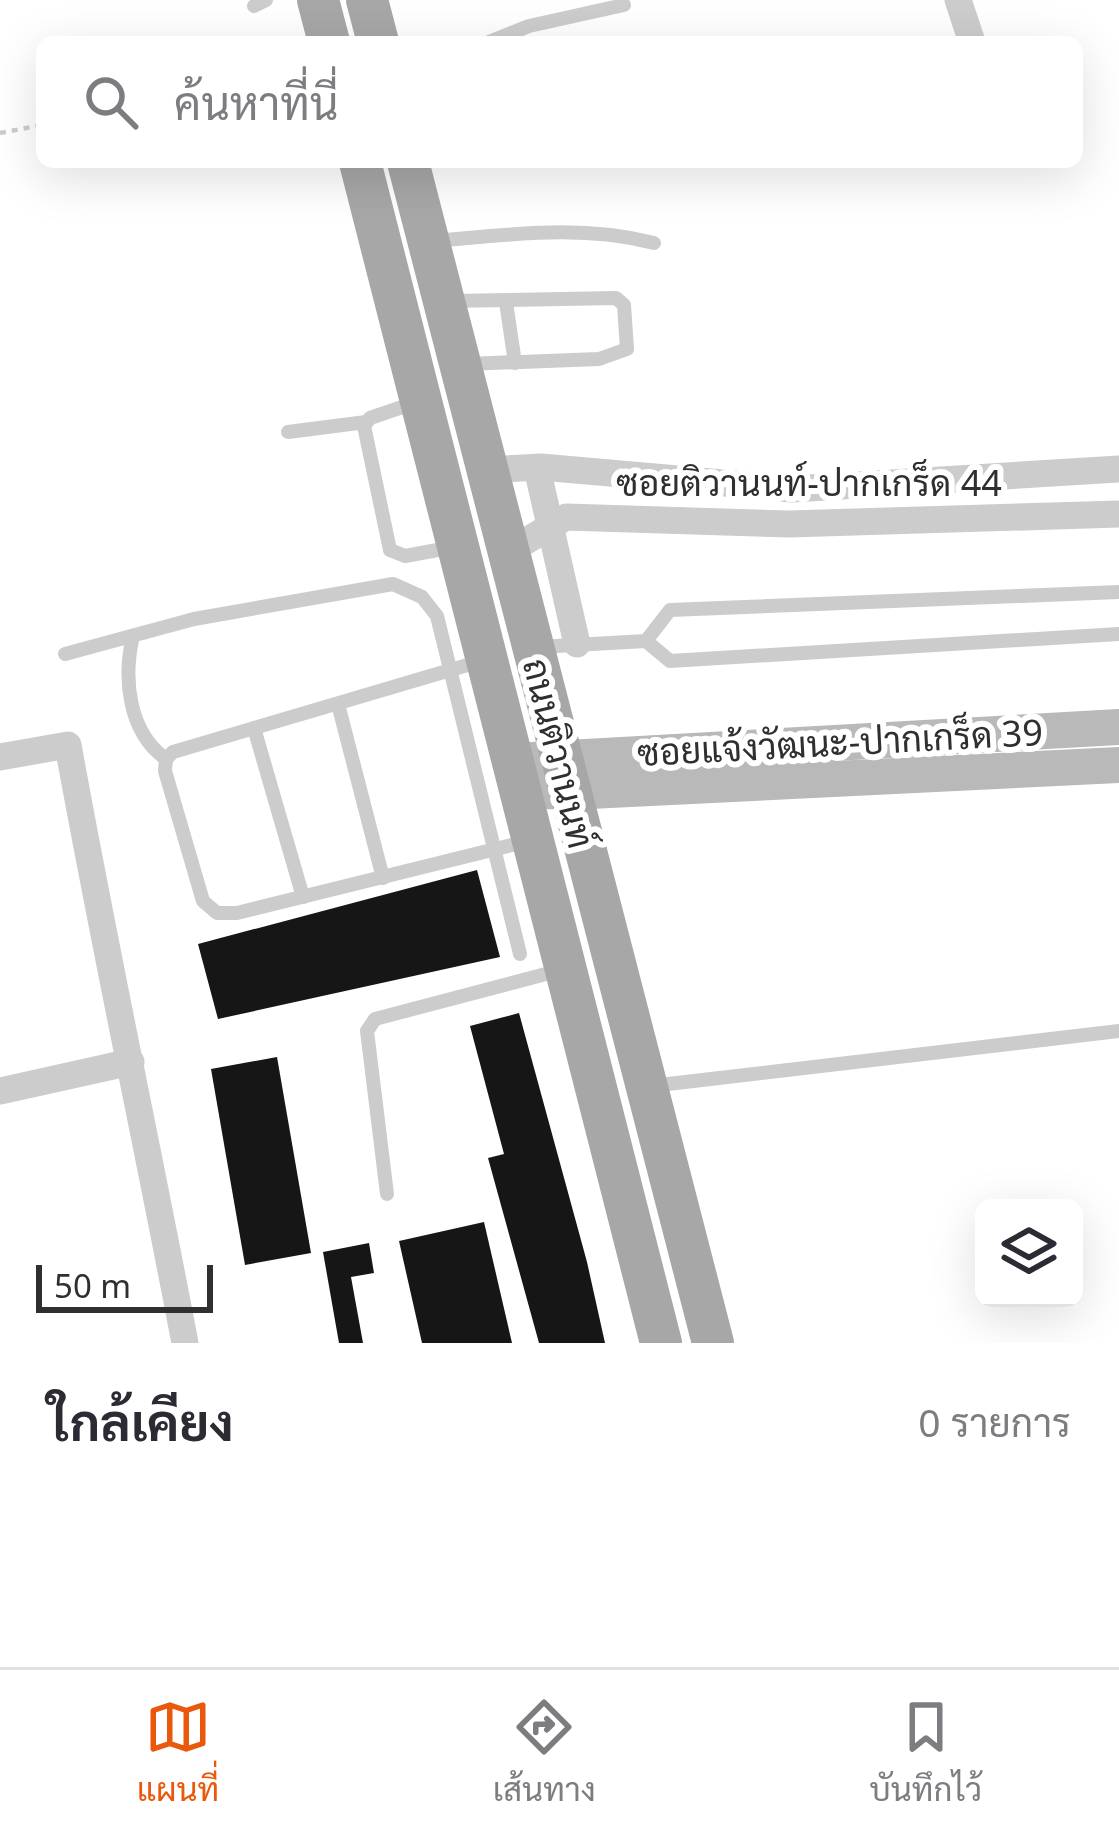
<!DOCTYPE html>
<html lang="th">
<meta charset="utf-8">
<style>
body{margin:0;font-family:"Noto Sans",Sarabun,sans-serif;background:#f2f2f3;color:#2b2b33}
.controls{position:absolute;right:36px;bottom:36px;display:grid;overflow:hidden;border-radius:18px;box-shadow:0 12px 48px #0002}
.controls button{width:108px;height:108px;display:grid;place-items:center;padding:0;border:0;border-bottom:3px solid #e1e1e2;background:#fff;color:#2b2b33;font:60px sans-serif}
.scale{position:absolute;left:36px;bottom:30px;width:177px;box-sizing:border-box;padding-left:12px;border:6px solid #2f2f2f;border-top:0;font-size:33px;line-height:42px;white-space:nowrap;color:#2f2f2f;-webkit-text-stroke:9px #fff;paint-order:stroke}
.list{margin:0;padding:0;list-style:none}
h2{display:flex;justify-content:space-between;align-items:center;height:156px;margin:0;padding:0 48px;font-size:51px}
h2 small{font-size:39px;font-weight:400;color:#7c7c81}
.icon{flex:none;width:66px;height:66px;fill:none;stroke:currentColor;stroke-width:2;stroke-linecap:round;stroke-linejoin:round}
.map{position:relative;flex:none;width:1119px;height:1343px;overflow:hidden}
.search{position:absolute;background:#fff;box-shadow:0 12px 48px #0002;left:36px;right:36px;top:36px;height:132px;display:flex;align-items:center;gap:30px;box-sizing:border-box;padding:0 42px;border-radius:18px;color:#7c7c81;font-size:45px}
.sheet{height:324px;background:#fff}
nav{display:flex;justify-content:space-around;align-items:center;box-sizing:border-box;height:168px;border-top:3px solid #e1e1e2;background:#fff;font-size:33px;color:#7c7c81}
nav a{display:grid;justify-items:center;gap:6px}
nav .on{color:#ea580c}
.map>svg:first-child{display:block}
.building{fill:#161616}
.lines{fill:none;stroke-linecap:round;stroke-linejoin:round}
.path{stroke:#ccc;stroke-width:4.5;stroke-dasharray:6 6;stroke-linecap:butt}
.service{stroke:#ccc;stroke-width:14}
.minor{stroke:#ccc;stroke-width:27}
.secondary{stroke:#b9b9b9;stroke-width:36}
.primary{stroke:#a7a7a7;stroke-width:42}
.labels{text-anchor:middle;dominant-baseline:central;stroke-width:12;stroke-linejoin:round;paint-order:stroke}
.street-label{font-size:36px;fill:#2f2f2f;stroke:#fff}
</style>
<div class="map">
<svg width="1119" height="1343" viewBox="0 0 1119 1343">
<rect width="100%" height="100%" fill="#fff"/>
<g class="building">
<polygon points="477,870 500,957 218,1019 198,944"/>
<polygon points="519,1013 587,1262 605,1343 539,1343 488,1158 504,1154 470,1026"/>
<polygon points="277,1057 311,1253 245,1265 211,1069"/>
<polygon points="484,1222 512,1343 422,1343 399,1241"/>
<polygon points="369,1243 374,1273 351,1277 363,1343 339,1343 323,1252"/>
</g>
<g class="lines">
<polyline class="path" points="0,133 42,125"/>
<g class="service">
<polyline points="254,6 266,0"/>
<polyline points="489,42 529,26 624,5"/>
<path d="M433 241C509 235 579 224 654 243"/>
<polyline points="448,301 616,298 624,305 627,349 599,359 466,364"/>
<polyline points="506,302 515,363"/>
<polyline points="417,402 370,418 364,426 390,550 405,556 454,547"/>
<polyline points="288,432 366,422"/>
<path d="M133 636C123 678 128 732 166 759"/>
<polyline points="646,641 670,610 1119,592"/>
<polyline points="538,647 646,641 670,661 1119,634"/>
<polyline points="65,654 194,619 393,584 422,597 437,616 520,954"/>
<polyline points="338,704 383,878"/>
<polyline points="254,728 303,897"/>
<polyline points="166,759 165,771 203,901 217,913 237,913 528,841"/>
<polyline points="166,759 173,752 481,661"/>
<polyline points="651,1086 1119,1031"/>
<polyline points="387,1194 367,1031 375,1019 561,970"/>
</g>
<g class="minor">
<polyline points="958,0 972,42"/>
<polyline points="537,468 577,644"/>
<polyline points="485,470 541,467 792,489 1119,469"/>
<polyline points="508,552 566,517 789,524 1119,514"/>
<path d="M0 757 68 745C104 945 147 1143 185 1343"/>
<polyline points="0,1091 131,1062"/>
</g>
<g class="secondary">
<polyline points="514,761 1119,727"/>
<polyline points="520,790 569,792 1119,765"/>
</g>
<g class="primary">
<polyline points="318,0 329,42"/>
<polyline points="367,0 378,42"/>
<polyline points="360,162 661,1343"/>
<polyline points="408,162 713,1343"/>
</g>
</g>
<g class="labels">
<g class="street-label">
<text x="809" y="482">ซอยติวานนท์-ปากเกร็ด 44</text>
<text transform="translate(840 742) rotate(-3)">ซอยแจ้งวัฒนะ-ปากเกร็ด 39</text>
<text transform="translate(559 753) rotate(76)">ถนนติวานนท์</text>
</g>
</g>
</svg>
<div class="controls">
<button><svg class="icon" aria-label="layers" viewBox="0 0 24 24"><path d="M12 4l9 5-9 5-9-5zM3 14l9 5 9-5"/></svg></button>
</div>
<div class="scale">50 m</div>
<div class="search"><svg class="icon" aria-label="search" viewBox="0 0 24 24"><circle cx="10" cy="10" r="6"/><path d="M15 15l6 6"/></svg>ค้นหาที่นี่</div>
</div>
<section class="sheet">
<h2>ใกล้เคียง<small>0 รายการ</small></h2>
<ul class="list">
</ul>
</section>
<nav>
<a class="on"><svg class="icon" aria-label="map" viewBox="0 0 24 24"><path d="M3 6l6-2 6 2 6-2v14l-6 2-6-2-6 2zM9 4v14M15 6v14"/></svg>แผนที่</a>
<a><svg class="icon" aria-label="directions" viewBox="0 0 24 24"><path d="M12 3l9 9-9 9-9-9zM9 14v-3h6M13 9l2 2-2 2"/></svg>เส้นทาง</a>
<a><svg class="icon" aria-label="saved" viewBox="0 0 24 24"><path d="M7 4h10v16l-5-4-5 4z"/></svg>บันทึกไว้</a>
</nav>
